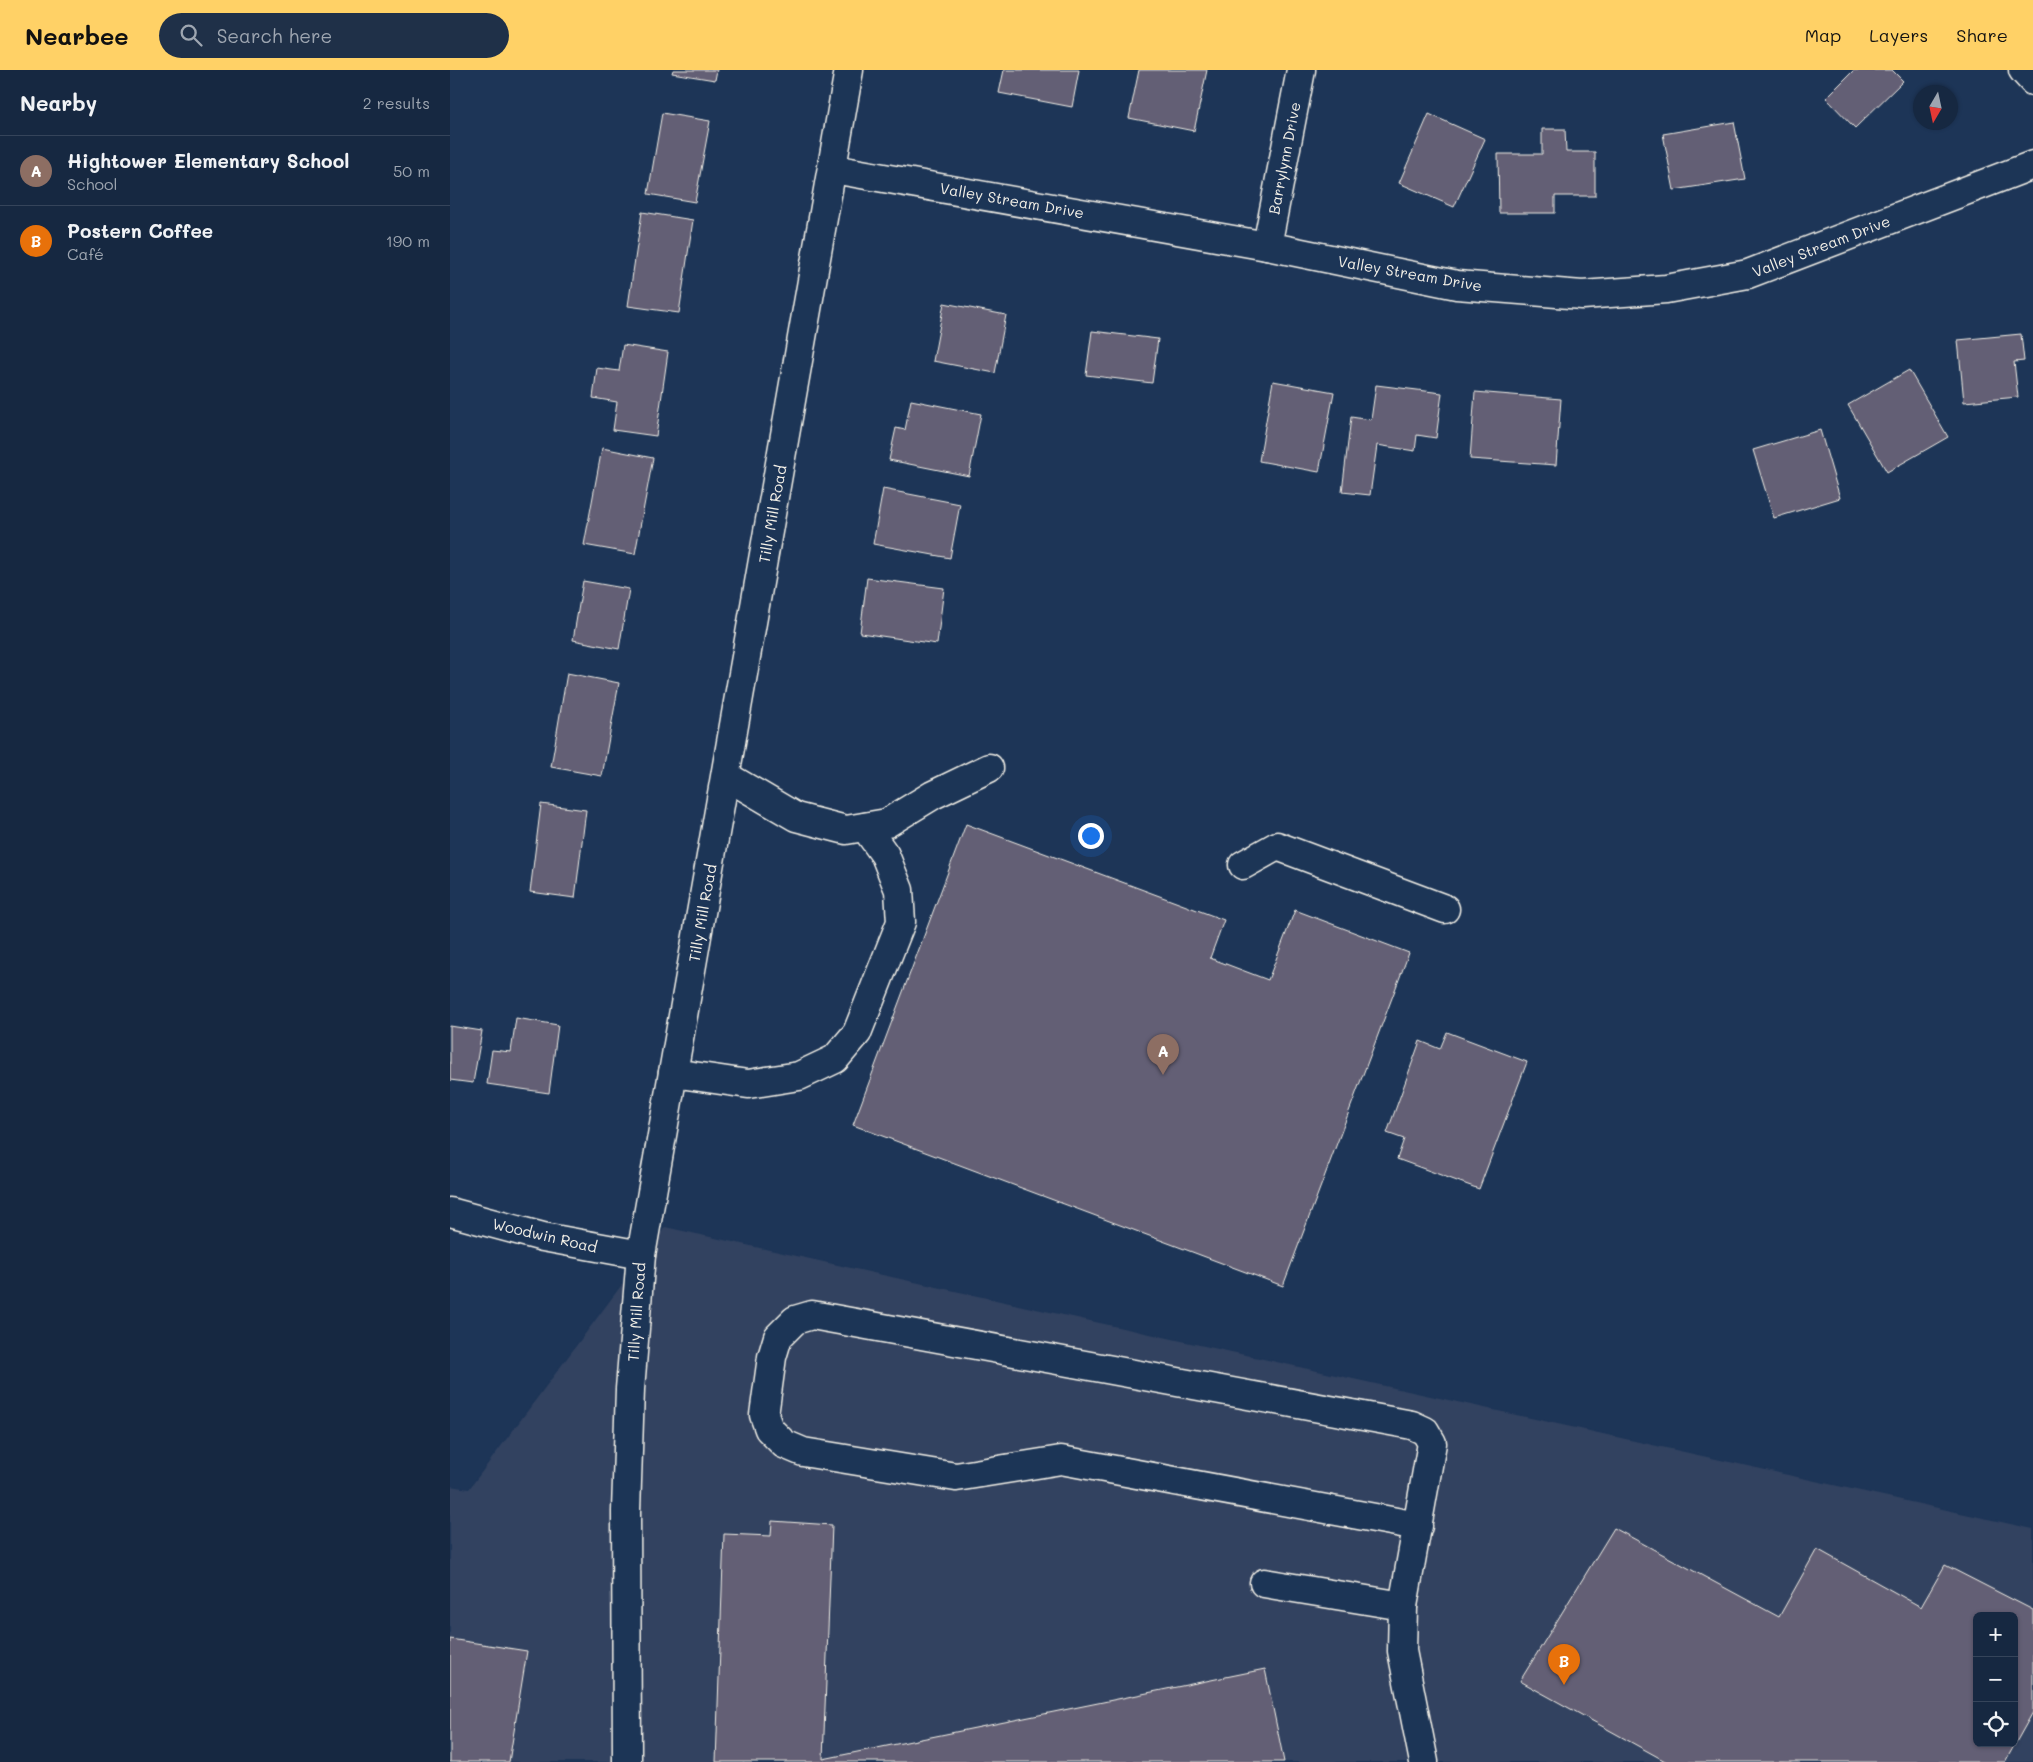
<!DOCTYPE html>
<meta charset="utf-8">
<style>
body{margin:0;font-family:Mali,sans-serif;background:#1f3048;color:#f1f3f6}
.controls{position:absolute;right:15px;bottom:15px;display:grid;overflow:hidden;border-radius:8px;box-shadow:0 1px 4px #0004}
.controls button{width:45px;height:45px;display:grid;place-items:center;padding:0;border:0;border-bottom:1px solid #35445a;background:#162841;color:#f1f3f6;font:25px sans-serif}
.compass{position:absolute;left:1463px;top:15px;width:45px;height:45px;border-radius:50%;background:#162841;box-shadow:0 1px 4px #0004;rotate:189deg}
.you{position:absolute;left:640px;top:765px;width:18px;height:18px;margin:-12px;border:4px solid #fff;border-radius:50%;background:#1a73e8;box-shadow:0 0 0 8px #1a73e833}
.badge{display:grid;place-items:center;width:32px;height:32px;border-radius:50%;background:#ffd166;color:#fff;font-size:16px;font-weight:700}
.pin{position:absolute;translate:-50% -41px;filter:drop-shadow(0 1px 2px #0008)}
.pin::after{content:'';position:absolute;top:26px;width:18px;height:15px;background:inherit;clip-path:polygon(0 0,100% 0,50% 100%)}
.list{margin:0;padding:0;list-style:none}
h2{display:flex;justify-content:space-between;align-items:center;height:65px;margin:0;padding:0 20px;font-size:21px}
h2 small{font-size:16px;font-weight:400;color:#9ea6b1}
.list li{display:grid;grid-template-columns:32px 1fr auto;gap:15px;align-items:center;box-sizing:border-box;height:70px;padding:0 20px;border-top:1px solid #35445a}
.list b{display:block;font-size:19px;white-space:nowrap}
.list p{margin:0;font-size:16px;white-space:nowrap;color:#9ea6b1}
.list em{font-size:16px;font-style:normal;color:#9ea6b1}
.icon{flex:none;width:28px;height:28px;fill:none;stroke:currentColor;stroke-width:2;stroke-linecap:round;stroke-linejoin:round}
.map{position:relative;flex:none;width:1583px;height:1692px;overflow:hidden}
header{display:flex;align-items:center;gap:30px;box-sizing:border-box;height:70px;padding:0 25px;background:#ffd166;color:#111}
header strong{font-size:24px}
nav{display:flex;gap:28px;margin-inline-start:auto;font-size:18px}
.search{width:350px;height:45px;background:#1f3048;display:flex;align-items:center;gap:12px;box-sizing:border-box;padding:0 18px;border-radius:28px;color:#9ea6b1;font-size:19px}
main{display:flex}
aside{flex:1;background:#162841}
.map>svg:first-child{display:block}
.built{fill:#324260;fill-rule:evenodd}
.building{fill:#645f75;stroke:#f4f1e8;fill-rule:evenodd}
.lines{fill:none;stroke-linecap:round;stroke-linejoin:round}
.minor-casing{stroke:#f4f1e8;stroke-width:31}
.minor{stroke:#1d3557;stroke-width:28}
.labels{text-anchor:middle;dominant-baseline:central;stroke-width:4;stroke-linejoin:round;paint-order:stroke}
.street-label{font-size:15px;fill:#f4f1e8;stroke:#1d3557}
</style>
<header>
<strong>Nearbee</strong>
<div class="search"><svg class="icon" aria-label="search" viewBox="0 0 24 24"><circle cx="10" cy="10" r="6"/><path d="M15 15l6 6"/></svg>Search here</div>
<nav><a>Map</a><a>Layers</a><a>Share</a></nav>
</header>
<main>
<aside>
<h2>Nearby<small>2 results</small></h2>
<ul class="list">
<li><span class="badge" style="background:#8d6e63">A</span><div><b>Hightower Elementary School</b><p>School</p></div><em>50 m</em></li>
<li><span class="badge" style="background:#e8710a">B</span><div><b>Postern Coffee</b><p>Café</p></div><em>190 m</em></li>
</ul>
</aside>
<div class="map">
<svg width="1583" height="1692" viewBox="0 0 1583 1692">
<rect width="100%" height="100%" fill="#1d3557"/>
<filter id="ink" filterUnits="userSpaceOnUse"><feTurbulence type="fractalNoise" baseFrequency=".02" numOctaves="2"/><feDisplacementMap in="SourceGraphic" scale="10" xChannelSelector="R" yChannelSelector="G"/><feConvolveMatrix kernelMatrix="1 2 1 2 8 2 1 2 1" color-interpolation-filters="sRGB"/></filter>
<g filter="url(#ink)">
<path class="built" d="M215 1157 1583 1459V1692H0V1416L19 1419ZM1527 1546H1564V1673H1527Z"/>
<g class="building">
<polygon points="223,0 267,0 265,10 222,3"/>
<polygon points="554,0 629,0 622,37 549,23"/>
<polygon points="689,0 757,0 744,61 679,48"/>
<polygon points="1404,0 1442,0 1453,11 1405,58 1376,28"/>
<polygon points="212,43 260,51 245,132 198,124"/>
<polygon points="979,44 1035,69 1004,137 949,113"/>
<polygon points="1284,52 1295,109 1224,120 1213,64"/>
<polygon points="1092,59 1115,59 1116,82 1145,82 1145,126 1105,126 1105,143 1049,143 1048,84 1092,84"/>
<polygon points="192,142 243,150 229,243 178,236"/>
<polygon points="494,233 556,245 545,303 483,291"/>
<polygon points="642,261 708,269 702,313 636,305"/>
<polygon points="1571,264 1574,291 1564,292 1568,327 1514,332 1508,270"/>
<polygon points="173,275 218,282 206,366 163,360 167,332 143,328 147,298 169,301"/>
<polygon points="1459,300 1498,367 1437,402 1398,335"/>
<polygon points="823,311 884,322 869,402 809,391"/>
<polygon points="926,315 992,323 986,368 967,365 965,381 927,375 920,425 892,422 901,347 921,350"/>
<polygon points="1025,322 1111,329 1106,395 1020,389"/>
<polygon points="461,330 531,344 519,406 439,390 446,358 455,360"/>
<polygon points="1370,360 1390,428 1324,448 1303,380"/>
<polygon points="152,378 203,388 185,484 134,475"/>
<polygon points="433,419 510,434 500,488 423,474"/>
<polygon points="417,508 494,518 487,574 410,563"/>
<polygon points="133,511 179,519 169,579 123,570"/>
<polygon points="117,603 169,613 152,706 101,697"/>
<polygon points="91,734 136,740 125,828 80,822"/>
<polygon points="516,754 774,850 760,888 818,910 845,840 959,883 833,1216 403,1055"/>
<polygon points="66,948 108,955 99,1023 37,1014 42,980 61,982"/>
<polygon points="0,956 32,961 23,1013 0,1010"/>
<polygon points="997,962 1077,992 1029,1119 947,1089 954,1069 937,1063 970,971 990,979"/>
<polygon points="322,1451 382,1455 373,1689 815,1599 834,1692 266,1692 274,1464 321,1466"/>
<path d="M1164 1458 1329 1547 1367 1479 1471 1537 1495 1495 1583 1540V1642L1555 1692H1217L1070 1611ZM1527 1546H1564V1673H1527Z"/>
<polygon points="0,1569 77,1581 59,1692 0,1692"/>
</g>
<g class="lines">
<g class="minor-casing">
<g id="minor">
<polyline points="1573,0 1583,11"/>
<polyline points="383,99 817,176 1007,215 1132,225 1216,219 1298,204 1583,95"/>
<polyline points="817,176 851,0"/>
<polyline points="276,706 346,747 396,760 437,753 483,725 539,698"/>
<polyline points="793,795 827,776 995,839"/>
<polyline points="223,1003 298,1014 349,1006 385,989 407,963 451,852 449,820 435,785 415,757"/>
<polyline points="0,1142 93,1167 191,1185"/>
<polyline points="968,1456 611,1390 506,1407 353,1382 334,1374 319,1359 314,1345 322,1287 328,1267 345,1250 362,1245 962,1355 975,1361 982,1373 953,1536 952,1581 974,1692"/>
<polyline points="814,1513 953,1536"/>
<polyline points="177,1692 176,1441 180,1319 191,1185 399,0"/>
</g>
</g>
<use href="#minor" class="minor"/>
</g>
</g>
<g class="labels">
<g class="street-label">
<text transform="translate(834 88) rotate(-79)">Barrylynn Drive</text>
<text transform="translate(562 130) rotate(10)">Valley Stream Drive</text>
<text transform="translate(1371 176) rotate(-21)">Valley Stream Drive</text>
<text transform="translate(960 203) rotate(10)">Valley Stream Drive</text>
<text transform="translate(322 444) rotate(-80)">Tilly Mill Road</text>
<text transform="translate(252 843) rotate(-80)">Tilly Mill Road</text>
<text transform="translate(95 1165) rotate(13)">Woodwin Road</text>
<text transform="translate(186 1242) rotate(-86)">Tilly Mill Road</text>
</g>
</g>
</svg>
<div class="controls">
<button>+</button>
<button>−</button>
<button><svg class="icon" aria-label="locate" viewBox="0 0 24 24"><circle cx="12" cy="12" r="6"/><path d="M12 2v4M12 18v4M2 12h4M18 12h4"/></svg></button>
</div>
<svg class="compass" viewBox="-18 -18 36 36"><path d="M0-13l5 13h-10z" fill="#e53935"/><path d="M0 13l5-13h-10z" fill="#9ea6b1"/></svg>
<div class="you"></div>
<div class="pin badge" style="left:713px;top:1005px;background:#8d6e63">A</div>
<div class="pin badge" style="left:1114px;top:1615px;background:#e8710a">B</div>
</div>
</main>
